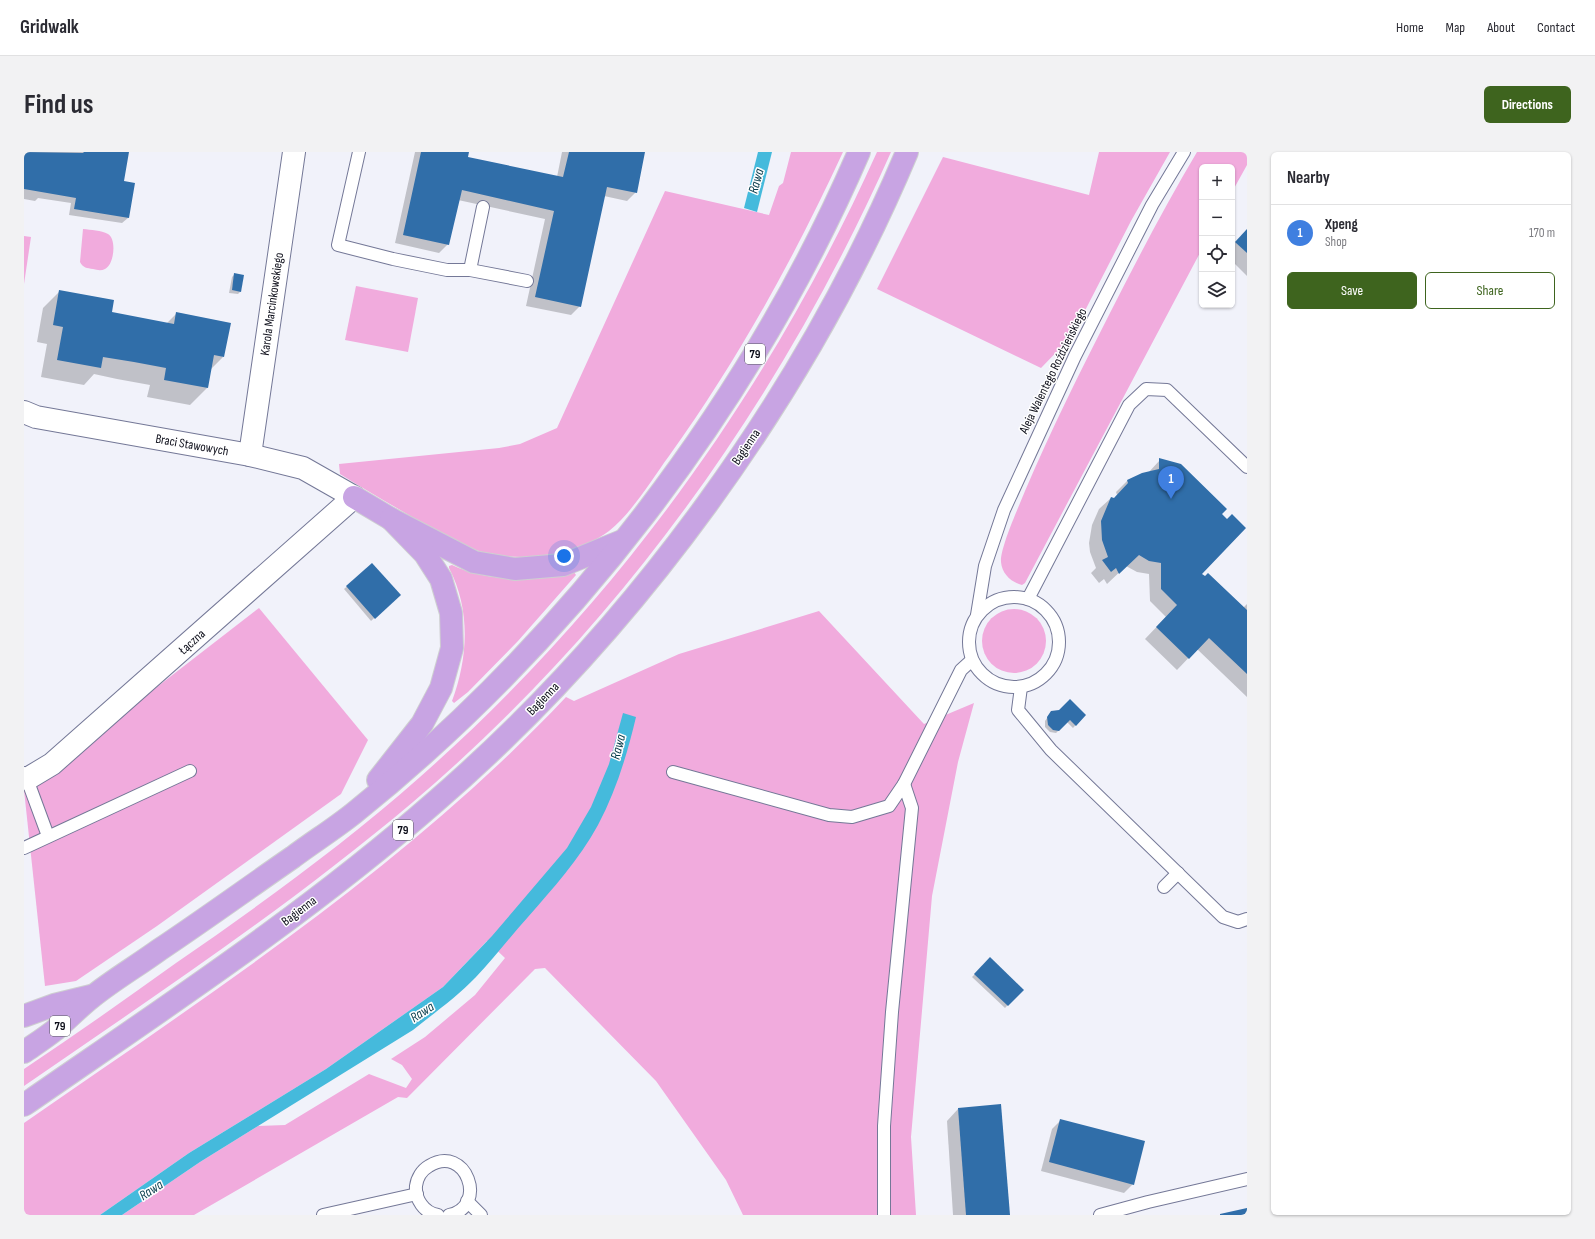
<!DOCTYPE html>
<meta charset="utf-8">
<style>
body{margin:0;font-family:"Sofia Sans Condensed",sans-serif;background:#f2f2f3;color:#2b2b33}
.controls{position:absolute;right:12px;top:12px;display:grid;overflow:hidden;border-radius:6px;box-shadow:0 1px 3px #0004}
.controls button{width:36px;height:36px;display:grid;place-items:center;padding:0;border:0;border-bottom:1px solid #e1e1e2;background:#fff;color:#2b2b33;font:20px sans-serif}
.you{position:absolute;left:540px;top:404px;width:14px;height:14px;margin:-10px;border:3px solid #fff;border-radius:50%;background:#1a73e8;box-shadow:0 0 0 6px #1a73e833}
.badge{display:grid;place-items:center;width:26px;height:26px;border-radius:50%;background:#3e641e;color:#fff;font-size:13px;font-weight:700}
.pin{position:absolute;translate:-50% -33px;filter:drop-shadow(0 1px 2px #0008)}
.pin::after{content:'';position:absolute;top:21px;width:14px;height:12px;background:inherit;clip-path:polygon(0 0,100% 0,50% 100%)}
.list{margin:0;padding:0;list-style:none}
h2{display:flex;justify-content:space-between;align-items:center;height:52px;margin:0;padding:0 16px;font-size:17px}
h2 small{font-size:13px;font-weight:400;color:#7c7c81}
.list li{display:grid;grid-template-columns:26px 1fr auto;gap:12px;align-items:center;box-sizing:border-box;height:56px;padding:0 16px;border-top:1px solid #e1e1e2}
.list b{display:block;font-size:15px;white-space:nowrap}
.list p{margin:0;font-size:13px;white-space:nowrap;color:#7c7c81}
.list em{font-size:13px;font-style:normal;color:#7c7c81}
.actions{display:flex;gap:8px;padding:12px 16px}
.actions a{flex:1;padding:9px 0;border:1px solid #3e641e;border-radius:6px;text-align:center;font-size:14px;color:#3e641e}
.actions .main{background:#3e641e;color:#fff}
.icon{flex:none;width:22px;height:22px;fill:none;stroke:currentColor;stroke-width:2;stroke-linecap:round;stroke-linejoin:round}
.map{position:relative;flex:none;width:1223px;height:1063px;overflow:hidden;border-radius:6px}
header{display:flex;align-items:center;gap:24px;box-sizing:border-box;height:56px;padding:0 20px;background:#fff;border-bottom:1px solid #e1e1e2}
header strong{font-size:19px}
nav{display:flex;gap:22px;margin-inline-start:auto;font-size:14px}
.intro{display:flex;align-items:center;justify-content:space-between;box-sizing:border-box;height:96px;padding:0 24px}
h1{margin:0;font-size:28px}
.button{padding:10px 18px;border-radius:6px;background:#3e641e;color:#fff;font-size:14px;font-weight:700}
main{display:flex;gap:24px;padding:0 24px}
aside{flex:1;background:#fff;border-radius:6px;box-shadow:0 1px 3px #0004}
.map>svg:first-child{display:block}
.green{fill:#f1abdd}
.water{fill:#45badc}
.shadow{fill:#0003}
.building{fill:#306ea9}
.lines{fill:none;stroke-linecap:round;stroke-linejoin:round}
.service-casing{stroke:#747897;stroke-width:14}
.minor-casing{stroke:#747897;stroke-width:24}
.primary-casing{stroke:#cecfd1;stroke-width:24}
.service{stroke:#fff;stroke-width:12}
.minor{stroke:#fff;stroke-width:22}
.primary{stroke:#c8a4e3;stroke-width:22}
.labels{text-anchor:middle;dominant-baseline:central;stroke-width:3;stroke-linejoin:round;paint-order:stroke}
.shield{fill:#fff;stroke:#55565e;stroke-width:1}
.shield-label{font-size:12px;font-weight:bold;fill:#0c0d19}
.street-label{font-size:13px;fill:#0c0d19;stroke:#fff}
.water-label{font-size:14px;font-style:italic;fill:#083d4c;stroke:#fff}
</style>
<header>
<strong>Gridwalk</strong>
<nav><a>Home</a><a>Map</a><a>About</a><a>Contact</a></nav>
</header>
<div class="intro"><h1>Find us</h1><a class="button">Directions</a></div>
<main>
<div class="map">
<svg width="1223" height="1063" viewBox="0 0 1223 1063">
<rect width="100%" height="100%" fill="#f1f2fa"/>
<g class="green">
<path d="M767 0H819C770 106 714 208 645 304 628 327 608 361 585 379 556 401 513 408 478 404 443 400 413 380 383 362 361 349 338 336 316 322L315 312 475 296 496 292 533 276 641 39 745 63 755 34 759 31Z"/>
<path d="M853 0H867C757 248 596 474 389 650 266 754 132 843 0 934V917C51 883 102 847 152 811 236 753 319 693 396 625 592 452 746 238 853 0Z"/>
<polygon points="1075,0 1146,0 1107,69 1048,184 1017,216 853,137 919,5 1065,43"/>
<path d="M1173 0H1223V13L1208 40V15H1178V97L1001 431 998 433C987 430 978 422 977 410 976 396 995 354 1001 339 1027 278 1057 218 1087 159 1114 106 1142 52 1173 0Z"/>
<path d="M59 77C67 78 77 78 84 82 93 87 90 113 81 117 77 119 73 118 69 117 63 116 59 116 56 110Z"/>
<polygon points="0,84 7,85 0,132"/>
<polygon points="332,134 394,146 384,200 321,188"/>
<path d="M428 413C465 430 511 430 550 420L552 423 494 489 444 540 430 551 428 549C444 506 447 458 425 416V414Z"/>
<polygon points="235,456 344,588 317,642 133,774 52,829 21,834 0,638"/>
<circle cx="990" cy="489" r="32"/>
<path d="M795 459 900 572 950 551 934 610 908 744 887 985 892 1063H719L702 1028 632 929 521 816 511 817 508 820 383 946 374 945 170 1063H98L176 1010 234 974 261 973 345 922 382 936 388 927 378 913 367 907 401 885 451 843 481 806 463 789 419 835 302 917 165 1001 76 1063H0V971C189 840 384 713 542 545L550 549 655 502Z"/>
</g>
<g class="water">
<polygon points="734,0 748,0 733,60 720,56"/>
<path d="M599 561 612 565C603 603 592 639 574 673 555 708 529 736 504 765 486 785 470 806 452 825 433 845 410 861 389 878L176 1010 98 1063H76L165 1001 302 917 419 835 468 784 543 696 567 655 585 612Z"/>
</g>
<g class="shadow">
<polygon points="0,0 104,0 99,30 104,66 98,71 45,63 47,51 14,46 11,49 0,47"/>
<polygon points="391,0 444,0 443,6 533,25 538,0 620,0 612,40 603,49 580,44 556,154 547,163 502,154 521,67 434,48 424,92 415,101 371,91"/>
<polygon points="1223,78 1223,124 1208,109 1208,94"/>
<polygon points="211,122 216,140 214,142 205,141 208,125"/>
<polygon points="36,139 87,161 142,172 153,161 199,205 186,218 183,236 166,253 123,245 126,233 93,227 70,222 60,233 17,225 23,192 13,190 19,156"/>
<polygon points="1136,308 1197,362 1177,422 1219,456 1223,452 1223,545 1173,497 1153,518 1121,487 1142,465 1126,449 1125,422 1113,420 1102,414 1083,432 1080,427 1075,431 1067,421 1072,416 1066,400 1065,391 1068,373 1075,357 1087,346 1090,347 1093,343 1092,340 1103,329 1124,321"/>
<polygon points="348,413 375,443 347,469 320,437"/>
<polygon points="1035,559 1061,563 1049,576 1043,570 1032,581 1026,580 1021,575 1021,569 1025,563"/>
<polygon points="966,807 998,838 981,856 948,825"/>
<polygon points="934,957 985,1063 929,1063 923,969"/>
<polygon points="1037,968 1109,1032 1100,1041 1017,1019 1028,977"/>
</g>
<g class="building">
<polygon points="0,0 59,1 60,0 105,0 100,29 111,31 105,66 50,57 52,46 0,37"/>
<polygon points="397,0 445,0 444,5 539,25 545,0 621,0 613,41 583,35 557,155 511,145 530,59 438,38 425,93 379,83"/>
<polygon points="1223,77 1223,101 1211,90"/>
<polygon points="210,121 220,123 217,140 208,138"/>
<polygon points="35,138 90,148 88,160 150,172 152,160 207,171 200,205 190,203 184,236 140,228 142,216 110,210 79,205 77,216 33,208 39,175 29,173"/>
<polygon points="1135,306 1157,312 1203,357 1198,362 1203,367 1208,362 1222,376 1178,422 1181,424 1184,421 1223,458 1223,522 1185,486 1165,507 1132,475 1153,453 1137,437 1137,411 1125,409 1115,403 1095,422 1092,416 1087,420 1078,408 1084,405 1078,388 1077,369 1087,345 1090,346 1104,331 1103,328 1118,321 1135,317"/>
<polygon points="348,411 377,443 351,467 322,434"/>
<polygon points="1046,547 1062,563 1052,574 1046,568 1035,579 1029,578 1024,573 1023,565 1027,559 1035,558"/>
<polygon points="966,805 1000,838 984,854 950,822"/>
<polygon points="977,952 986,1063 942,1063 934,956"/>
<polygon points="1036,967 1121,989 1110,1033 1025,1010"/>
<polygon points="1223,1056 1223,1063 1196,1063 1196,1062"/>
</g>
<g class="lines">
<g class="service-casing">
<g id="service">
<polyline points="335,0 314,93 369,107 423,118 446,118 503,129"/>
<polyline points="446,118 459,55"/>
<circle cx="990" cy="490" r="45"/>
<polyline points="1004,447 1105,253 1122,237 1143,238 1223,315"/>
<polyline points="953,463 961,414 980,358 1051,204 1128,53 1160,0"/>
<polyline points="997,535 994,558 1027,598 1199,765 1214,770 1223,767"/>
<polyline points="649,620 805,663 828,665 865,654 880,632 888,656 868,860 860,974 860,1063"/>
<polyline points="3,627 24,684"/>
<polyline points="880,632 937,518 948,508"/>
<polyline points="0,696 166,619"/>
<polyline points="1140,735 1154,721"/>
<polyline points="443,1049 457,1063"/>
<polyline points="299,1063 393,1042"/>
<path d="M414 1063C400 1061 391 1047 392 1034 393 1026 398 1018 405 1014 442 991 465 1055 425 1063"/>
<polyline points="1076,1063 1124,1050 1223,1027"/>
</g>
</g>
<g class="minor-casing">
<g id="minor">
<polyline points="0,260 12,265 226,303 279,316 330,345 28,612 3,627 0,626"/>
<polyline points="226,303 270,0"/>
</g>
</g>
<g class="primary-casing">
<g id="primary">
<polyline points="330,345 367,367 450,410 491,417 539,413 598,389"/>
<polyline points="354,628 398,572 417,536 428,496 427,461 417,427 401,402 367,367"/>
<polyline points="0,864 30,853 67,844"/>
<path d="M0 900C10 893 21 886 31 878 44 867 55 855 68 845 89 828 113 814 135 798 180 768 224 736 269 705 289 690 310 677 330 661 545 488 725 254 835 0"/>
<path d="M0 953C140 856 283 762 411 650 610 478 781 243 883 0"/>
</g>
</g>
<use href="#service" class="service"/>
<use href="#minor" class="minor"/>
<use href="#primary" class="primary"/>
</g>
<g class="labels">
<g class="shield">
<rect x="721" y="192" width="20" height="20" rx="3"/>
<rect x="369" y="668" width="20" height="20" rx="3"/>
<rect x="26" y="864" width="20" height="20" rx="3"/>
</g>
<g class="shield-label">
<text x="731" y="202">79</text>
<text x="379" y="678">79</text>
<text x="36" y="874">79</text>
</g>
<g class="street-label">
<text transform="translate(248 152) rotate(-82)">Karola Marcinkowskiego</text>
<text transform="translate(1029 219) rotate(-64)">Aleja Walentego Roździeńskiego</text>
<text transform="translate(168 293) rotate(10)">Braci Stawowych</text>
<text transform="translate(722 295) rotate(-56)">Bagienna</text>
<text transform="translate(168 490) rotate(-42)">Łączna</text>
<text transform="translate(519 547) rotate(-46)">Bagienna</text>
<text transform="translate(275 759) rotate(-37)">Bagienna</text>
</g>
<g class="water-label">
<text transform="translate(732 29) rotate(-75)">Rawa</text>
<text transform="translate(594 595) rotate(-76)">Rawa</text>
<text transform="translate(398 860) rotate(-33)">Rawa</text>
<text transform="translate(127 1038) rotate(-33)">Rawa</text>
</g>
</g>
</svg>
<div class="controls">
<button>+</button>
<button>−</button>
<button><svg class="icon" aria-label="locate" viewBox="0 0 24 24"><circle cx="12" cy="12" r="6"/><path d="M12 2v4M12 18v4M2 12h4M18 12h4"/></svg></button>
<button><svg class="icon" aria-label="layers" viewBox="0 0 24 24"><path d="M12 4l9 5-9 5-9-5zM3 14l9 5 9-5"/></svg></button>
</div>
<div class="you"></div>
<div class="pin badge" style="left:1147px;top:347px;background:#3f7fe0">1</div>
</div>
<aside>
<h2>Nearby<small></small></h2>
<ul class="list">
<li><span class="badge" style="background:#3f7fe0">1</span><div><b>Xpeng</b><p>Shop</p></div><em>170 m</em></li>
</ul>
<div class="actions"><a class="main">Save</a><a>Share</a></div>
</aside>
</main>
